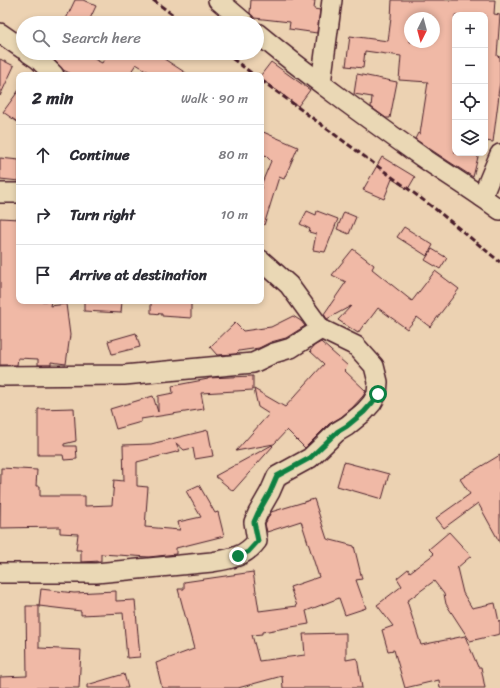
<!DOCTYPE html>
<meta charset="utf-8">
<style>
body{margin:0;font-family:Sriracha,sans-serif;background:#f7f7f7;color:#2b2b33}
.controls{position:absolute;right:12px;top:12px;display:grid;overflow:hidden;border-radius:8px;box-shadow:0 2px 6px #0003}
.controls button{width:36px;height:36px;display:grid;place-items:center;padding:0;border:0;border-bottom:1px solid #e1e1e2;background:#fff;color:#2b2b33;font:20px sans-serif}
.compass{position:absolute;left:404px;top:12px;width:36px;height:36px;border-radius:50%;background:#fff;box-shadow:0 2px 6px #0003;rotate:186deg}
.stop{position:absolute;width:12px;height:12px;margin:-9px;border:3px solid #0b8043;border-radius:50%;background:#fff}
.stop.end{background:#0b8043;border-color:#fff;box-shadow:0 1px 4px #0008}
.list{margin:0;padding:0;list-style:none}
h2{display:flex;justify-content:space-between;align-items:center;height:52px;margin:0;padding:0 16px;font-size:17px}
h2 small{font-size:13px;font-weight:400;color:#7c7c81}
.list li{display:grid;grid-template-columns:26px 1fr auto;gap:12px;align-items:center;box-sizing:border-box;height:60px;padding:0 16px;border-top:1px solid #e1e1e2}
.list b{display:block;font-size:15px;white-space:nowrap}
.list em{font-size:13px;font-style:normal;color:#7c7c81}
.icon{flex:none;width:22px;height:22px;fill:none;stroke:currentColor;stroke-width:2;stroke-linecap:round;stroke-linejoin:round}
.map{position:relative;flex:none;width:500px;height:688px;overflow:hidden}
.search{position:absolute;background:#fff;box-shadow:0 2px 6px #0003;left:16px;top:16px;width:248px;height:44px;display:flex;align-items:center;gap:10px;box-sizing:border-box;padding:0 14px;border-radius:22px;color:#7c7c81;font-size:15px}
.panel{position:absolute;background:#fff;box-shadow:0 2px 6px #0003;left:16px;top:72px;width:248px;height:232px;border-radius:8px}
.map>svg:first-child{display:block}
.building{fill:#f0b9a6;stroke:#4a1f2b;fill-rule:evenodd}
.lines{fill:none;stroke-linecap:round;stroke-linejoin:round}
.minor-casing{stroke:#4a1f2b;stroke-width:22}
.minor{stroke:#ead8b5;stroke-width:19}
.rail{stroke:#4a1f2b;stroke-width:3;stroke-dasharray:6 3;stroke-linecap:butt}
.route{stroke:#0b8043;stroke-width:5}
</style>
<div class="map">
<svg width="500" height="688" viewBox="0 0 500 688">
<rect width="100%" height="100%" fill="#ecd2b2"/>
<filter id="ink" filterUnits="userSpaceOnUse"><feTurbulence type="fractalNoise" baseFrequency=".025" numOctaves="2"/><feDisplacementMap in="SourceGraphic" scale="8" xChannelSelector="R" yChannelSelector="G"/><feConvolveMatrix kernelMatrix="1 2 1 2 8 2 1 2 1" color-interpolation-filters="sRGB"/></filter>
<g filter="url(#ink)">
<g class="building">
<polygon points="75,0 83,0 96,6 88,23 64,23"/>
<polygon points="251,0 315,0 314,9 320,10 317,33 289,29 290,22 254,18 250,13"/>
<path d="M392 0H495L494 14 500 15 497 56 500 57V82L498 95H499L493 142 485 141V15H455V153H479L473 177 448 161 415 139 418 133 420 134 428 82 399 80 401 56 365 51 363 68 346 66 350 36 388 41 391 18ZM410 18H434V42H410Z"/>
<polygon points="48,53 82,53 102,63 108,53 155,53 189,75 154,75 136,64 129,75 74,75 63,70"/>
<polygon points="0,59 14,66 0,96"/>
<polygon points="271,62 310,90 298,106 261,79 261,75"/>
<polygon points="357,74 397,82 390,118 386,118 371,107 372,97 354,94"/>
<polygon points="19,90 19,123 3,112"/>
<polygon points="261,131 298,147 284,179 279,177 264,225 261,225 261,185 271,161 261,151"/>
<polygon points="382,157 415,177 408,189 392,179 384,199 363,190"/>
<polygon points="0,158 19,160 19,181 0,179"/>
<polygon points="307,211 316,215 317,211 338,219 325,252 313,250 316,234 309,232 310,229 300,224"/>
<polygon points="344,212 356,217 349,234 337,229"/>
<polygon points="0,218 19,219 19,301 51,301 50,306 66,304 70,335 66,364 51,362 51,365 38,365 38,359 18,358 17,365 0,365"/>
<polygon points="404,227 433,245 427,256 397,237"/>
<polygon points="353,249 374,265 372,269 412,301 435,271 459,289 430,327 417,317 407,329 378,308 366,324 365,323 358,333 338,320 351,306 327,319 324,314 346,282 332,275"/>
<polygon points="432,249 447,258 440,269 425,260"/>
<polygon points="84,301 122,301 121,313 84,311"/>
<polygon points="151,301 191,301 191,318 162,316 162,314 151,313"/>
<polygon points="293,316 301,321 305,326 286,338 271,342 259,348 239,351 236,354 217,355 210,347 235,323 243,331 271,327"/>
<polygon points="136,333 140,347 112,354 108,341"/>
<polygon points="321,342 348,366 344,370 366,391 363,396 352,408 341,417 329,424 305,448 287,430 274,444 236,451 269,414 258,407 254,389 285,407 324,364 310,351 314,346"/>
<polygon points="253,376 253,390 201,393 204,409 141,419 141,422 116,429 110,409 153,396 158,412 158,396 173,393 172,386 208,379 208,378"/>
<polygon points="74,408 76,441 64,444 64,446 76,446 77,459 64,460 63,455 38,455 38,409"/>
<polygon points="208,430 213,456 195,459 193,448 184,450 176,443 180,451 137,462 137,486 148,487 145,527 180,530 178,522 201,517 186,491 199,485 215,513 218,512 224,536 176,548 176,554 149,557 101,554 101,561 81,562 81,550 76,550 78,534 60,533 60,527 0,528 1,468 37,470 36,486 40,486 40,496 85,496 85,506 112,505 114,480 124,481 123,445 151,444"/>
<polygon points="272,445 273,446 233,491 215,476"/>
<polygon points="500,455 500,543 478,503 444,528 436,518 470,494 460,479"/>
<polygon points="344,462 389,474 382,499 337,486"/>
<polygon points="314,499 327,539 354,546 362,579 356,580 366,608 345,615 339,598 306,611 309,624 262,632 262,634 252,635 259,661 305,655 304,643 303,634 346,633 346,660 357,658 362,688 283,688 282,676 238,688 162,688 156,663 194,649 178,589 184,589 184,582 253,572 259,611 297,606 290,587 319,577 301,521 267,532 265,524 271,512"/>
<polygon points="449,532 471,556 457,568 463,593 472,608 495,603 499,622 500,621 500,634 470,641 446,604 444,594 434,581 407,601 421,645 465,636 478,667 481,667 485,688 440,688 439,680 405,688 394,650 388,651 382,630 393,626 377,605 402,586 397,578 408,569 410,572 434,554 429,549"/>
<polygon points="41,589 74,593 116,591 116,601 135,600 140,657 127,658 123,613 81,615 81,611 39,606 39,648 81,650 79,688 0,688 0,677 27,676 26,606 39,606"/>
<polygon points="124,674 128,688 87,688 87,685"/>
</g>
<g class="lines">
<g class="minor-casing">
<g id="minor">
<polyline points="218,0 245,23"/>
<polyline points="0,33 23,49"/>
<path d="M257 33C310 77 366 117 422 157 448 175 475 191 500 210"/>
<polyline points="29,53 38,59 54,75"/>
<polyline points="321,83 332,0"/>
<polyline points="0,193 19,193"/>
<polyline points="482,197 500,154"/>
<polyline points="0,376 124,375 253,363 274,353 291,348 321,329"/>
<path d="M0 573H96L212 562C230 559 245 557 257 541L254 522 258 513 270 492 277 476 310 458 337 432 347 426 364 412 372 403 377 394 378 382 374 366 356 346 321 329 289 285 261 260"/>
</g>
</g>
<use href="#minor" class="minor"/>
<g class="rail">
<polyline points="153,0 184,23"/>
<polyline points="225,53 254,75"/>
<polyline points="261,80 434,208 500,262"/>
</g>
</g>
</g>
<g class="lines" filter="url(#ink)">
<polyline class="route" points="238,556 248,552 258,541 254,522 258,513 270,492 277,476 310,458 337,432 347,426 364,412 372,403 378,394"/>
</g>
</svg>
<div class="controls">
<button>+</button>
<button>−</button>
<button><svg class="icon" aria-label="locate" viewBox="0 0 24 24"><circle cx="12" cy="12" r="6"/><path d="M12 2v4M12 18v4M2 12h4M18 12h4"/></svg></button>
<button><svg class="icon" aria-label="layers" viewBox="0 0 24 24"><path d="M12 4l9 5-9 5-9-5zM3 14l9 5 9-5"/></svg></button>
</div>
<svg class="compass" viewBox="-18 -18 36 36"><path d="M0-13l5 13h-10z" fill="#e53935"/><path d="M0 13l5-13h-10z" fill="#7c7c81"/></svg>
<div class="stop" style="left:378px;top:394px"></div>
<div class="stop end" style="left:238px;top:556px"></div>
<div class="search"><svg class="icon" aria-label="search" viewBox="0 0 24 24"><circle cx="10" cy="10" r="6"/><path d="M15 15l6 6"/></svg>Search here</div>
<section class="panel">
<h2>2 min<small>Walk · 90 m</small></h2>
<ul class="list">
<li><svg class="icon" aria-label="ahead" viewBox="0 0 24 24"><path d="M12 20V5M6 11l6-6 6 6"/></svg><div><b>Continue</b></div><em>80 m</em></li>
<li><svg class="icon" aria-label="right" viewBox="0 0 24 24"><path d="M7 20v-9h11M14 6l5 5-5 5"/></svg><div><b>Turn right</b></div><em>10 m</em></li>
<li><svg class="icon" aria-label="arrive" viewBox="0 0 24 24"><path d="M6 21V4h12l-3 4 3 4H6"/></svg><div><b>Arrive at destination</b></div></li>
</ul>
</section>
</div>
